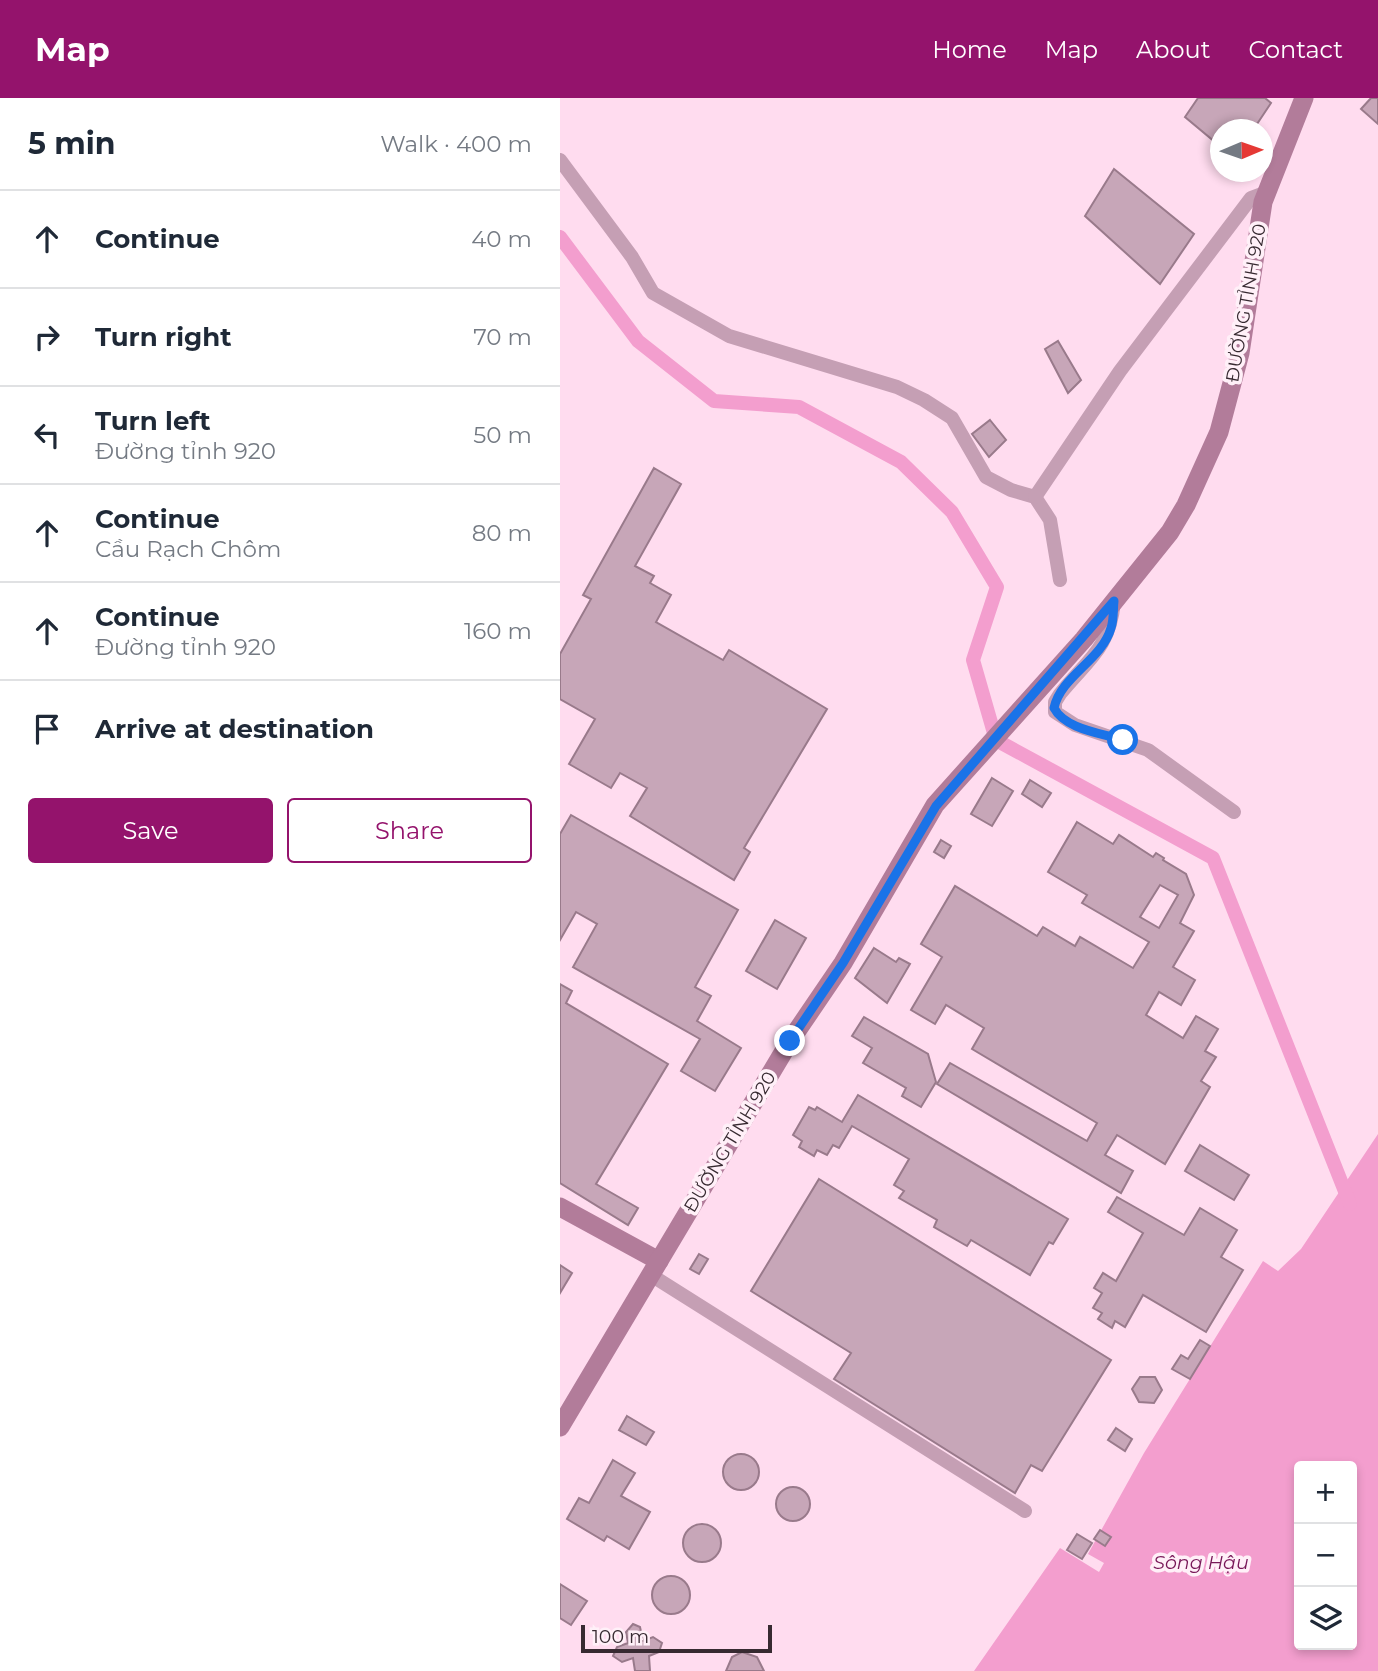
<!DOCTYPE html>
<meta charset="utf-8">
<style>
body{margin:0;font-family:Montserrat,sans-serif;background:#f2f2f3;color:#1f2937}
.controls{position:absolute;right:21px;bottom:21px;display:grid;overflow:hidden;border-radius:7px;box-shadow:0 4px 10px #0003}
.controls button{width:63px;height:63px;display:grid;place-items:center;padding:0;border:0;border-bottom:2px solid #e0e1e3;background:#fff;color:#1f2937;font:35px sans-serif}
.compass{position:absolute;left:650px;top:21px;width:63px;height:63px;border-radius:50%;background:#fff;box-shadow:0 4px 10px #0003;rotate:88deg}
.scale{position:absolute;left:21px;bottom:18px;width:191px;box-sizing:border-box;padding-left:7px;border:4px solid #372a31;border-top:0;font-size:19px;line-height:24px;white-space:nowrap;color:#372a31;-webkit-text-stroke:5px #fff0f8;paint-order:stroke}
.stop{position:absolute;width:21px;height:21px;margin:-16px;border:5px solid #1a73e8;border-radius:50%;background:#fff}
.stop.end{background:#1a73e8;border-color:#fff;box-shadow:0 2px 7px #0008}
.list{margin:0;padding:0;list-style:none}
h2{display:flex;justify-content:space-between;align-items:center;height:91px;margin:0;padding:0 28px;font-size:30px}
h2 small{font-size:23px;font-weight:400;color:#747a83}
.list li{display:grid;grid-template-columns:46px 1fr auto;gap:21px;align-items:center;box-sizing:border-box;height:98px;padding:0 28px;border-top:2px solid #e0e1e3}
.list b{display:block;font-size:26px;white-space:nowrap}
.list p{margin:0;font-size:23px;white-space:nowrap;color:#747a83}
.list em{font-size:23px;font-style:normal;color:#747a83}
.actions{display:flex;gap:14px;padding:21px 28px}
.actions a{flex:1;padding:16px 0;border:2px solid #94136c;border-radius:7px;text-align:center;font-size:24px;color:#94136c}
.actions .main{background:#94136c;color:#fff}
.icon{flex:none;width:38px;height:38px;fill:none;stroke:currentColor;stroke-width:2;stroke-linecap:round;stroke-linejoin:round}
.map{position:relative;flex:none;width:818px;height:1573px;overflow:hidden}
header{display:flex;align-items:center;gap:42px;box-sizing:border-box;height:98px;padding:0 35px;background:#94136c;color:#fff}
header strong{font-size:33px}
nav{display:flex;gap:38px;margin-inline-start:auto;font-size:24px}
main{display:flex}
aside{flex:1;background:#fff}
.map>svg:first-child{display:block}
.water{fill:#f39ece;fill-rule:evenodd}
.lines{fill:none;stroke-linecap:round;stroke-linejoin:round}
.canal{stroke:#f39ece;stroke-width:14}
.building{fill:#c7a6b8;stroke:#997a8b;stroke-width:2;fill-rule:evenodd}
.street{stroke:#c59fb4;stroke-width:14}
.secondary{stroke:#b27c9a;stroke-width:19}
.route{stroke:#1a73e8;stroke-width:9}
.labels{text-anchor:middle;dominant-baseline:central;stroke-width:7;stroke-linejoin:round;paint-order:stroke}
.street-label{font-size:18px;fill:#372a31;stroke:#fff0f8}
.water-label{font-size:19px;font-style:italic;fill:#781758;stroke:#fff0f8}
</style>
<header>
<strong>Map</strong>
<nav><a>Home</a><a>Map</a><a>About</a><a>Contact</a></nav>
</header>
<main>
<aside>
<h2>5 min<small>Walk · 400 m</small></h2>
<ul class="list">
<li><svg class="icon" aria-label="ahead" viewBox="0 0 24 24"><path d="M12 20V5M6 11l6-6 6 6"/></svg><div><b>Continue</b></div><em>40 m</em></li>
<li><svg class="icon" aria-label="right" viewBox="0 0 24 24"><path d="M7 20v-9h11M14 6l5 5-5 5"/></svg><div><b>Turn right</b></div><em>70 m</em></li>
<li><svg class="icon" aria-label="left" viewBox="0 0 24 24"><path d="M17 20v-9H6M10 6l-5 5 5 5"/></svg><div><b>Turn left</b><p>Đường tỉnh 920</p></div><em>50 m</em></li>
<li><svg class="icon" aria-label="ahead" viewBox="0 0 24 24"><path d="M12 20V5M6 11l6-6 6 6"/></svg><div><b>Continue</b><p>Cầu Rạch Chôm</p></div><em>80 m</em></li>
<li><svg class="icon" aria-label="ahead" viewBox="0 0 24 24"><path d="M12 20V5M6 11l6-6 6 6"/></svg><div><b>Continue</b><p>Đường tỉnh 920</p></div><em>160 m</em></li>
<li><svg class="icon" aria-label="arrive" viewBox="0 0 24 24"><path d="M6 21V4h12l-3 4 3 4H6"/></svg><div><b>Arrive at destination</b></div></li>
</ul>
<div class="actions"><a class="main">Save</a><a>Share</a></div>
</aside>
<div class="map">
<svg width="818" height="1573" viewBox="0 0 818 1573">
<rect width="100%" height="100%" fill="#ffdcef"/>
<path class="water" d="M818 1036V1573H414L500 1450 539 1474 544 1465 528 1456 584 1355 703 1163 718 1173 741 1151ZM739 1368H792V1547H739Z"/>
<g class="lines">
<polyline class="canal" points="0,139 78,243 154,303 239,309 341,364 392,414 437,489 413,562 436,642 653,760 790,1106"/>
</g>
<g class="building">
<polygon points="638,0 705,0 711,5 693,32 661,32 661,49 625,19"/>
<polygon points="811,0 818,0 818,26 801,11"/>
<polygon points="554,71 634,136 600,186 525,118"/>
<polygon points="498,243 521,282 508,295 485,251"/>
<polygon points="430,322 446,342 429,359 412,336"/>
<polygon points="94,370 121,386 75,468 94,478 90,485 111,497 96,524 163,562 169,552 267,611 184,750 190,754 174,782 70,718 87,690 60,675 51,690 9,666 35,621 0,601 0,556 31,501 23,497"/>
<polygon points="432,680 453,693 432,728 411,716"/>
<polygon points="470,682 491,695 482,709 462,696"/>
<polygon points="11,717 178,812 135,889 151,898 137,923 181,950 155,993 121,973 140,941 13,869 37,826 16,814 0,842 0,736"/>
<path d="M517 724 553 746 559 737 593 759 596 755 604 760 603 762 626 776 634 797 620 825 634 833 613 869 635 882 621 907 599 894 586 917 623 940 636 918 658 931 645 953 656 959 641 983 650 989 605 1066 557 1037 545 1057 573 1073 561 1095 377 986 390 965 527 1043 537 1025 412 951 424 930 386 907 375 926 351 912 382 859 361 846 395 788 477 838 483 829 515 848 520 839 573 870 589 844 522 805 527 797 488 774ZM600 787 618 797 599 830 580 819Z"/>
<polygon points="381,742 391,748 384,760 374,754"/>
<polygon points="215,822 246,840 217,891 186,873"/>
<polygon points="314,850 336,864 339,860 350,866 327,905 295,880"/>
<polygon points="0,886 12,893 6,905 108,966 36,1086 78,1110 68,1127 0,1085"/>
<polygon points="304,919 368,956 376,984 361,1009 342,998 346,990 303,965 312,950 292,938"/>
<polygon points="298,997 508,1121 493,1146 489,1144 470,1177 411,1142 407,1148 374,1129 377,1122 339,1100 344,1093 334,1087 349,1061 292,1028 279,1050 273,1047 267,1057 257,1052 254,1058 239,1049 242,1043 233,1037 249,1009 255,1012 257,1009 282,1024"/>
<polygon points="640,1047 689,1077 674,1102 625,1073"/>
<polygon points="259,1081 551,1262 482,1373 471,1367 455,1395 274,1281 291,1255 191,1193"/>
<polygon points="557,1099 624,1137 640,1110 677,1132 661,1159 683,1172 646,1234 583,1197 565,1229 555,1223 552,1230 538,1221 542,1215 533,1210 542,1195 534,1190 543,1175 556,1183 583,1135 548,1114"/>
<polygon points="139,1156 148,1161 139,1176 130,1171"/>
<polygon points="0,1167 12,1175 0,1195"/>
<polygon points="640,1242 650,1248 630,1281 612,1271 621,1257 628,1261"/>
<polygon points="580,1279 595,1279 602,1292 594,1305 579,1304 572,1291"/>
<polygon points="67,1318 94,1334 86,1347 59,1332"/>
<polygon points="556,1330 572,1341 565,1353 548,1342"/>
<circle cx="181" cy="1374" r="18"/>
<polygon points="53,1362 75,1375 61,1398 90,1414 69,1451 47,1438 44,1443 7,1421 19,1400 29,1405"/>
<circle cx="233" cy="1406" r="17"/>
<circle cx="142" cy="1445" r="19"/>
<polygon points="540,1432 551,1439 545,1448 534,1441"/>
<polygon points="517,1436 532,1445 522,1461 507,1452"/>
<circle cx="111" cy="1497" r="19"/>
<polygon points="0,1486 27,1503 11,1527 0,1520"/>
<polygon points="73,1526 80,1529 83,1543 93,1539 102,1545 99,1554 89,1558 90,1573 75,1573 73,1560 62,1564 53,1558 57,1549 68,1545 66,1534"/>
<polygon points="182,1554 197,1559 204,1573 166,1573 172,1559"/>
</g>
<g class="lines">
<g class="street">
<polyline points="0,62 72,159 93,195 169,238 337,289 364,302 392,320 426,379 451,392 475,399 490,422 500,482"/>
<polyline points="475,399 560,273 691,100 707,94"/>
<path d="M554 504C549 552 528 561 500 596L495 604V614L515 627 588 652 674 714"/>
<polyline points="91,1177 465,1413"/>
</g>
<g class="secondary">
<polyline points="0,1109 99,1163"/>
<polyline points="0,1329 230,943 283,865 375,707 524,541 610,434 626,407 659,334 680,255 703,104 744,0"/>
</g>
</g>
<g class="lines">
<path class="route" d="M230 943 283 865 376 708 554 503C553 511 554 522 551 530 542 562 501 578 494 610 505 631 541 635 563 642"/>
</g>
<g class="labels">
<g class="street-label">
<text transform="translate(686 205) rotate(-80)">ĐƯỜNG TỈNH 920</text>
<text transform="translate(170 1044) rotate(-59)">ĐƯỜNG TỈNH 920</text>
</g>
<g class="water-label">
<text x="641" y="1464">Sông Hậu</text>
</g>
</g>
</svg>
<div class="controls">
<button>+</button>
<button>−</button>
<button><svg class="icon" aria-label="layers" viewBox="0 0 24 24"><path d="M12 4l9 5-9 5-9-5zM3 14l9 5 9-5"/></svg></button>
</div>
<svg class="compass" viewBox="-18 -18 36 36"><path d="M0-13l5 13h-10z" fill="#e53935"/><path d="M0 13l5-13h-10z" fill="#747a83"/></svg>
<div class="scale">100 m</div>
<div class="stop" style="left:563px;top:642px"></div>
<div class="stop end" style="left:230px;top:943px"></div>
</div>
</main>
